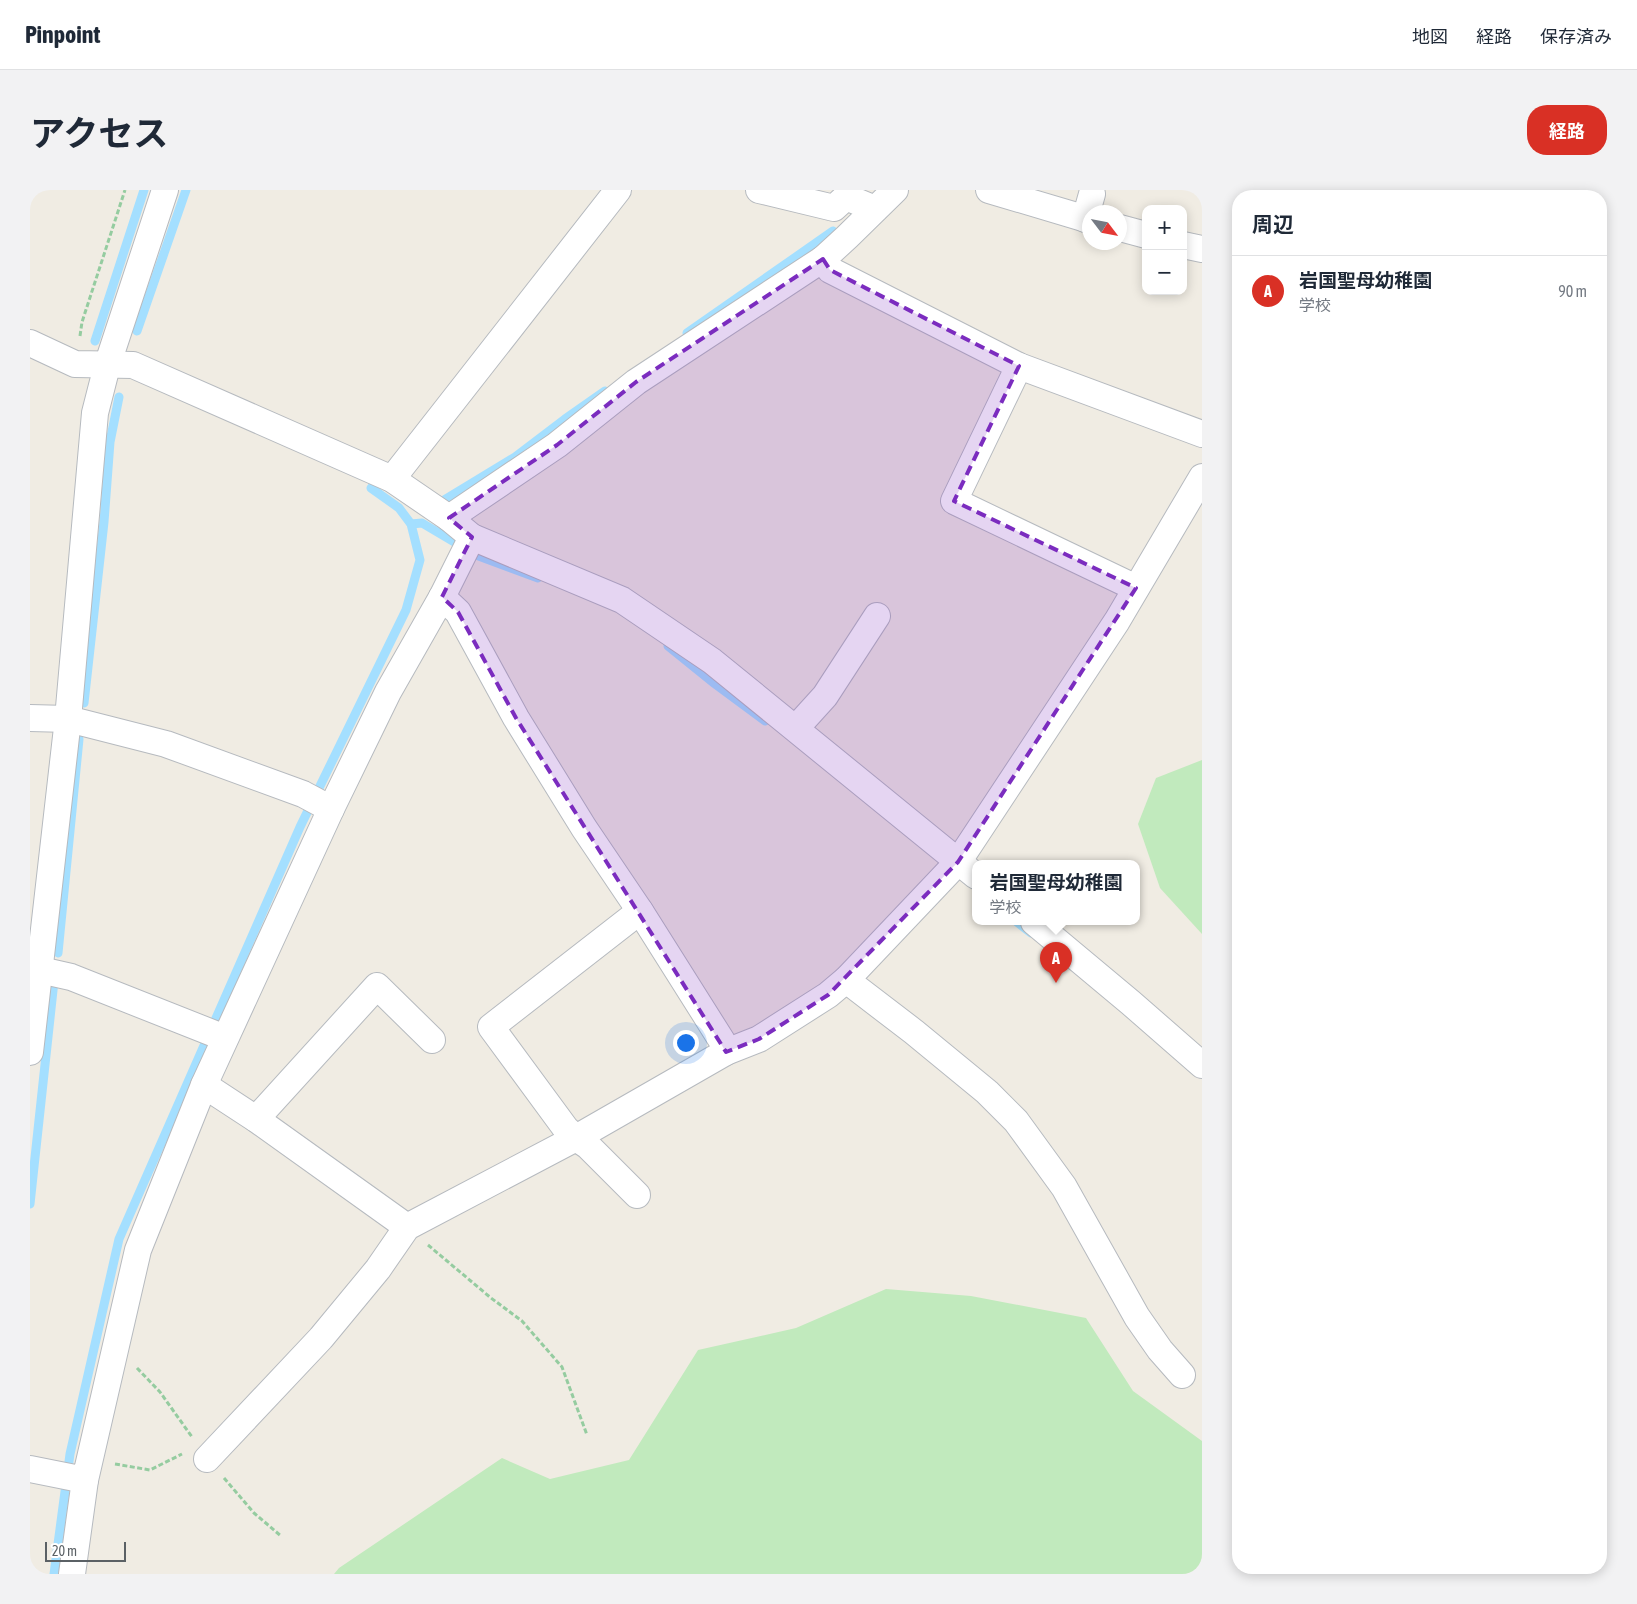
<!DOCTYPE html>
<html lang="ja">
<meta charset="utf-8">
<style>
body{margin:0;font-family:"Asap Condensed","Noto Sans JP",sans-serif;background:#f2f2f3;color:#1f2937}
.controls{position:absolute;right:15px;top:15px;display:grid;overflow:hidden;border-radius:10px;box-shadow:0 2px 12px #0003}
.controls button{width:45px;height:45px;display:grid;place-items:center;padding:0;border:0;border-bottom:1px solid #e0e1e3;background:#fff;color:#1f2937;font:25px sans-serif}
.compass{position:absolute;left:1052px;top:15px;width:45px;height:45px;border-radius:50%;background:#fff;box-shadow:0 2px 12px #0003;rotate:122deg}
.scale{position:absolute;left:15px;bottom:12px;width:81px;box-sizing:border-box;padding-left:5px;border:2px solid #5b6165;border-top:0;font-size:14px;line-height:18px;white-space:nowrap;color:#5b6165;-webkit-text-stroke:4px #fff;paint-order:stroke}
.you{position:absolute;left:655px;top:852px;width:18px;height:18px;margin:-12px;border:4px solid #fff;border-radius:50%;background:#1a73e8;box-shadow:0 0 0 8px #1a73e833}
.badge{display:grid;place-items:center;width:32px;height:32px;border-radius:50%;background:#d93025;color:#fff;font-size:16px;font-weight:700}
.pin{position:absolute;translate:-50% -41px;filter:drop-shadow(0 1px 2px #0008)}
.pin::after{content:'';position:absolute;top:26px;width:18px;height:15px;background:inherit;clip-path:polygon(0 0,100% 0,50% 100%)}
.popup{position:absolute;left:942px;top:670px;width:168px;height:65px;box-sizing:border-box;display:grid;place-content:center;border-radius:10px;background:#fff;filter:drop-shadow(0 1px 4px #0005);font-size:16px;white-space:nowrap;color:#747a83}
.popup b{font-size:19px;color:#1f2937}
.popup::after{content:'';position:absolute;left:50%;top:100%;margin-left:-10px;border:10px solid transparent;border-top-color:#fff}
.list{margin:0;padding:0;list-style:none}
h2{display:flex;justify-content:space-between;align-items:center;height:65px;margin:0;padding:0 20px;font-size:21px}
h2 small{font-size:16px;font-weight:400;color:#747a83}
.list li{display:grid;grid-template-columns:32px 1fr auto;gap:15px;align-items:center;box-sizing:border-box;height:70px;padding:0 20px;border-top:1px solid #e0e1e3}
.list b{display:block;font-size:19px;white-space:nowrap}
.list p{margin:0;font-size:16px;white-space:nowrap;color:#747a83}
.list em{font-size:16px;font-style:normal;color:#747a83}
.map{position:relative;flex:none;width:1172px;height:1384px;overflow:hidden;border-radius:20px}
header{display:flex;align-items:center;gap:30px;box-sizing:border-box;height:70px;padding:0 25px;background:#fff;border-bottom:1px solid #e0e1e3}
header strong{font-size:24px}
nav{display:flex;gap:28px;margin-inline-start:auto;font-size:18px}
.intro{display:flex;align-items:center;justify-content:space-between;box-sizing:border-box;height:120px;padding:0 30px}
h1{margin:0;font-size:35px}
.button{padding:12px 22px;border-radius:20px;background:#d93025;color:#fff;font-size:18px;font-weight:700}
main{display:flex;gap:30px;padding:0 30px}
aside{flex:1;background:#fff;border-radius:20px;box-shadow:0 2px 12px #0003}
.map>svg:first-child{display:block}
.green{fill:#c1eabd}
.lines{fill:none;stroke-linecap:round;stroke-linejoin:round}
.stream{stroke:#a4dfff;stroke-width:9}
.minor-casing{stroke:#b6babf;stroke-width:28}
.path{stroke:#95cca0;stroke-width:3;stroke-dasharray:5 2.5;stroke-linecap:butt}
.minor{stroke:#fff;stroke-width:26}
.marked{fill:#7b2cbf;fill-opacity:0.2;stroke:#7b2cbf;stroke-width:4;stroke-dasharray:10 6;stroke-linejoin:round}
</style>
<header>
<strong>Pinpoint</strong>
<nav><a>地図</a><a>経路</a><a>保存済み</a></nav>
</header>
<div class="intro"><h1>アクセス</h1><a class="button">経路</a></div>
<main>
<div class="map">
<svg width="1172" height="1384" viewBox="0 0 1172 1384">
<rect width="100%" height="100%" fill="#f0ece3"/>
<g class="green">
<polygon points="1172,570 1172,744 1130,698 1108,634 1126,588"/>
<polygon points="856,1099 941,1106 1056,1128 1103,1201 1172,1251 1172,1384 304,1384 309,1378 472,1268 520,1289 599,1270 668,1160 766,1138"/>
</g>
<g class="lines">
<g class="stream">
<polyline points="107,141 156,0"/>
<polyline points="657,143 803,41"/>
<polyline points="65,151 114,0"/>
<polyline points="414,310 485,267 535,229 575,201"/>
<polyline points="381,334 392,333 446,365 508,388"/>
<polyline points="638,456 685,494 735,531"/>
<polyline points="54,513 74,332 80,252 89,207"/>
<polyline points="987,732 1001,743"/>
<polyline points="28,763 49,549"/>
<polyline points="0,1014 24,791"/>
<polyline points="24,1384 40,1264 89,1049 270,637 376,420 390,370 381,334 369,318 341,298"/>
</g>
<g class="minor-casing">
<g id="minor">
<polyline points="729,0 804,18 816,7 845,19"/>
<polyline points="959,0 1060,30"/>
<polyline points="1055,29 1062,4"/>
<polyline points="1090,38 1116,45"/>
<polyline points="1153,55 1172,59"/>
<polyline points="793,69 800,80 989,176 1172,244"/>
<polyline points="0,153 45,174 103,175 362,289 419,328 442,347 592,410 682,471 946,686"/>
<polyline points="989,176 924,311 1106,398"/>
<polyline points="362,289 588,0"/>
<polyline points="419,328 527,255 606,192 793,69 817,47 865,0"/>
<polyline points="412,407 428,422 486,528 554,638 610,721 692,851 696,862"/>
<polyline points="0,528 38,529 136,554 273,604 301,619"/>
<polyline points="766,538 795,506 847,426"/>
<polyline points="1004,732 1101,813 1172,875"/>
<polyline points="10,780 41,787 195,848"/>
<polyline points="817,789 824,796 884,842 957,902 986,931 1034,997 1107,1127 1130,1160 1152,1185"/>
<polyline points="0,862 38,529 65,223 77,176 135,0"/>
<polyline points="174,895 226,929 377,1037"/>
<polyline points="226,929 347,796 402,850"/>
<polyline points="607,1005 558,956 546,948 536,939 461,837 610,721"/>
<polyline points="177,1269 291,1148 348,1079 377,1037 546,948 696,862 729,849 798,805 817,789 928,672 1087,431 1172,287"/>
<polyline points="0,1279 55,1290 108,1060 174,895 301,619 358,502 412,407 442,347"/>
<polyline points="42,1384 55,1290"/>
</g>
</g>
<g class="path">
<polyline points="50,146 52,132 95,0"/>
<polyline points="398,1055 461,1108 492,1131 532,1177 557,1245"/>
<polyline points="107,1178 130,1202 162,1247"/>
<polyline points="85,1274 120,1280 152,1264"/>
<polyline points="194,1288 224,1323 251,1346"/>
</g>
<use href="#minor" class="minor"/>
</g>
<path class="marked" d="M793 69 800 80 989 176 924 311 1106 398 928 672 798 805 729 849 696 862 486 528 428 422 412 407 442 347 419 328 527 255 606 192Z"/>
</svg>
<div class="controls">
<button>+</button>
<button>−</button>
</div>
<svg class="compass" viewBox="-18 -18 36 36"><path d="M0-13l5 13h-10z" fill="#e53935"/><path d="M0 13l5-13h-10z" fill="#747a83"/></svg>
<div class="scale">20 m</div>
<div class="you"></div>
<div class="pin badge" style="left:1026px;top:793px">A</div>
<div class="popup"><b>岩国聖母幼稚園</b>学校</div>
</div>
<aside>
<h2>周辺<small></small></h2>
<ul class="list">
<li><span class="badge">A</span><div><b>岩国聖母幼稚園</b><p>学校</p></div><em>90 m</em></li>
</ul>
</aside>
</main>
